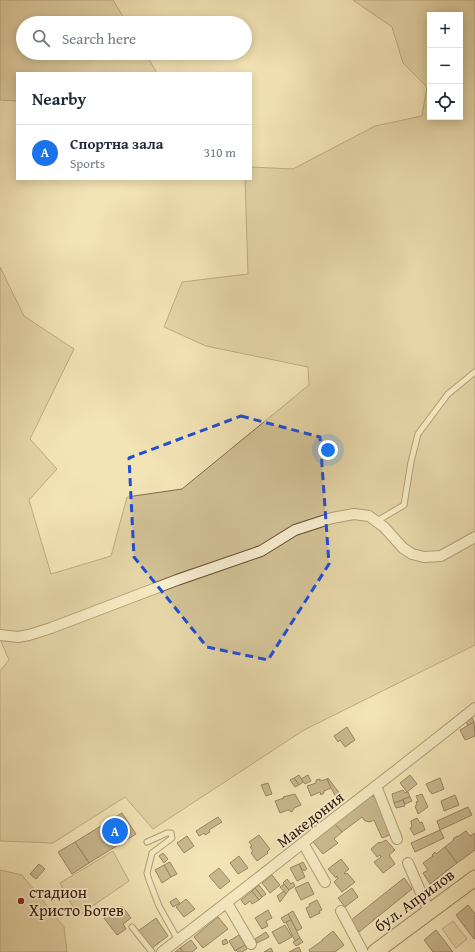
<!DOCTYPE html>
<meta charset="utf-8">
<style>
body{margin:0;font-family:"Gentium Book Plus",serif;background:#f2f2f3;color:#1f2937}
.controls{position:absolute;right:12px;top:12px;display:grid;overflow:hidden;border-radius:0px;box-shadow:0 2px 10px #0003}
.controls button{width:36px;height:36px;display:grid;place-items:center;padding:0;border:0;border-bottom:1px solid #e0e1e3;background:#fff;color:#1f2937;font:20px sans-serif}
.you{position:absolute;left:328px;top:450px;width:14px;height:14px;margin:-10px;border:3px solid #fff;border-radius:50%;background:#1a73e8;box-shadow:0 0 0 6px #1a73e833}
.badge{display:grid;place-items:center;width:26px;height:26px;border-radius:50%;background:#1a73e8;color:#fff;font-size:13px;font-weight:700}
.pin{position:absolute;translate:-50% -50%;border:2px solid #fff;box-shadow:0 1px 4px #0006}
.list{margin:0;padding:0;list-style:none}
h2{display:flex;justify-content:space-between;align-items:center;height:52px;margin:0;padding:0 16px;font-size:17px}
h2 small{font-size:13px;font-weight:400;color:#747a83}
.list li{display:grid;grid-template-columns:26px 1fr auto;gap:12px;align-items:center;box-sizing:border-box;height:56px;padding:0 16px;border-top:1px solid #e0e1e3}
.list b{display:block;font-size:15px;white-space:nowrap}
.list p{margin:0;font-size:13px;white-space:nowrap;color:#747a83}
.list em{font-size:13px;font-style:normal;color:#747a83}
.icon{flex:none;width:22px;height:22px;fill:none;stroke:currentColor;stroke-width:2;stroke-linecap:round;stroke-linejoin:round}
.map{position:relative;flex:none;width:475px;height:952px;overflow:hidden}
.search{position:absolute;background:#fff;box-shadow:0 2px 10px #0003;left:16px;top:16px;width:236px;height:44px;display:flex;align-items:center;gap:10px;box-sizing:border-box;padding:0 14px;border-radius:22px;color:#747a83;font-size:15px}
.panel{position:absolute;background:#fff;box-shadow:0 2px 10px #0003;left:16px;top:72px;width:236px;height:108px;border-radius:0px}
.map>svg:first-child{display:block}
.green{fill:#d2c196;stroke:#816b4b;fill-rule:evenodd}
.building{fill:#95815e;stroke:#301500}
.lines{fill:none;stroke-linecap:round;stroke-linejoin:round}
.service-casing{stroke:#61492d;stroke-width:7}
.minor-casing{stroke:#61492d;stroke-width:12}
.primary-casing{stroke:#301500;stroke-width:17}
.service{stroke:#f7edcf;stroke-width:5}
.minor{stroke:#f7edcf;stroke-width:10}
.primary{stroke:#f3e4b5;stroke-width:15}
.marked{fill:none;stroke:#1d4ed8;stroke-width:3;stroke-dasharray:8 5;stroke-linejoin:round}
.poi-dot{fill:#8f2418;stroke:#f7edcf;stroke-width:1.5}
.labels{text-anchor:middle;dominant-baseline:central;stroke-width:3.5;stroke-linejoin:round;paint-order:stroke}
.street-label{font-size:16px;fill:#301500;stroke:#f7edcf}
.poi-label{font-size:16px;fill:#301500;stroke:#f7edcf;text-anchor:start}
</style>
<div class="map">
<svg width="475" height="952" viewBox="0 0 475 952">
<rect width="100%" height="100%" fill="#f3e4b5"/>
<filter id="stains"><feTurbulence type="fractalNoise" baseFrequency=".005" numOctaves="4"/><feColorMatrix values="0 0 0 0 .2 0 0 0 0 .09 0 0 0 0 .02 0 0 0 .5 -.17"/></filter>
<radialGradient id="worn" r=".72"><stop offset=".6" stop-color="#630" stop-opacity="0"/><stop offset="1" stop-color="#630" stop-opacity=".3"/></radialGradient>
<g class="green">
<polygon points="0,0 113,0 127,23 23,23 23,53 145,53 157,73 17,73 17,101 0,100"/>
<path d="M353 0H475V645L304 730 153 829 125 797 53 843 0 841V671L9 660 0 639V267L24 316 74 349 30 439 57 469 29 500 51 574 111 556 127 497 182 489 309 385 308 367 206 346 164 327 182 282 248 274 245 179H251V167L293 169 375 126 422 116 427 87 403 63 392 27ZM430 15H460V117H430Z"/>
<polygon points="113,851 129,881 78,916 60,883"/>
<polygon points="0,870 22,875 64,927 67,952 0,952"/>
<polygon points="453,921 467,939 456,948 442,929"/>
</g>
<g class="building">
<polygon points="472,718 474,722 468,726 466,722"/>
<polygon points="474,722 475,736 465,740 460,730"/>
<polygon points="347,727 355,740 345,747 340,740 338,742 334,736"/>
<polygon points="299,775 303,782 299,785 294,778"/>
<polygon points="308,775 311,781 305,784 301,779"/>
<polygon points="410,775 417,784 407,792 400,783"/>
<polygon points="294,778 299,785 295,787 290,780"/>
<polygon points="328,778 340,794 336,797 331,788 327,779"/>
<polygon points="440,778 444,789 432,794 431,792 430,792 426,784"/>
<polygon points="320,779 320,781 327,779 331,788 324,791 324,793 321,795 320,792 311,796 307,786 316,783 316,780"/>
<polygon points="268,783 272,794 266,796 261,785"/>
<polygon points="403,790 405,793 408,792 410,797 394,803 392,794"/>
<polygon points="295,794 301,805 294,808 292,812 288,810 280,813 275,801 284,798 283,797"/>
<polygon points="422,794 428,807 418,814 415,806 417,805 416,802 418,801 416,796"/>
<polygon points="455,795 459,805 444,811 441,801"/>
<polygon points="371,796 376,797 392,834 382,838 374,820 370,822 365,821 362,817 342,832 335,824"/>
<polygon points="410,797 412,801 405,804 403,799"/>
<polygon points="403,800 405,806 396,808 394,803"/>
<polygon points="468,807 472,815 440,830 437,821"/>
<polygon points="122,813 136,834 89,863 75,842"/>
<polygon points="218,817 222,822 209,830 210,832 205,835 204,833 199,836 196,831"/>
<polygon points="417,818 420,823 422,822 425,830 414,835 410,828 412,827 411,821"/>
<polygon points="335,824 342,832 334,839 338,843 323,854 313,842"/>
<polygon points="440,830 444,838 415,852 411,843"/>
<polygon points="466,831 470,836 475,833 475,850 457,863 445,847 454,840 453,839 457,836 457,837"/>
<polygon points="259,835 270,849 267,852 268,853 257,861 251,853 253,851 250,847 252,846 249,842"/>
<polygon points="187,836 194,846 184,853 177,843"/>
<polygon points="386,840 395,850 389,855 395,864 383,873 374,862 381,857 380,855 377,857 371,849 379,842 380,843"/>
<polygon points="75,842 89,863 72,874 58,852"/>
<polygon points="445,847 457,863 430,884 423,873 428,870 423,863 433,856 432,855 435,852 436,854"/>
<polygon points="163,853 168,859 164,863 159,856"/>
<polygon points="239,856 248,868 238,874 230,863"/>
<polygon points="341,859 349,869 344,873 345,874 347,873 355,882 342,892 334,882 338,878 337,876 336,878 328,869"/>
<polygon points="170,862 177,874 171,877 164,865"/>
<polygon points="303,862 307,869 304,871 303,869 302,870 299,864"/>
<polygon points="39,864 45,869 36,879 30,874"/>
<polygon points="299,864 305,877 297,881 290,868"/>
<polygon points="164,865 171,877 162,883 155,870"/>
<polygon points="219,868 230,881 220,889 209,876"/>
<polygon points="272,875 280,885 270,893 262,883"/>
<polygon points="404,878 412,889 359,932 350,921"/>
<polygon points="287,879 291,884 293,882 295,886 289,890 283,883"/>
<polygon points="308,882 314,894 301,900 295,888"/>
<polygon points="284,884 289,890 286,894 280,887"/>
<polygon points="259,885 266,894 262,897 255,888"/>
<polygon points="255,888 262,897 259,900 252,891"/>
<polygon points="352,888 358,897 345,907 338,898"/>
<polygon points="252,891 259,900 252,904 250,901 245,905 241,900"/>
<polygon points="284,891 286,894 280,902 277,896"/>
<polygon points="176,898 180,903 173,907 170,902"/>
<polygon points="186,899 195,909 184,917 176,907"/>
<polygon points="317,900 322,910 319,911 320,913 310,918 306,908 310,906 309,904"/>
<polygon points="468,905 475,914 475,938 474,939 456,915"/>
<polygon points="122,906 131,918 123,924 126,929 117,935 104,918"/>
<polygon points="268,910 272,918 266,921 268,926 262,929 255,918"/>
<polygon points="293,911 302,928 297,931 288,914"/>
<polygon points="288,914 291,920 284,923 281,918"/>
<polygon points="218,917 228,929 203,948 194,937"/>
<polygon points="156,918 168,936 151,949 138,931"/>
<polygon points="291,920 300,938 295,941 286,922"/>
<polygon points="285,925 292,937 279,944 272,932"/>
<polygon points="436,930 453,952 433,952 424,940"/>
<polygon points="333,931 344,945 335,952 310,952 309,950 323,940 322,940"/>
<polygon points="266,932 269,937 257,943 255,939"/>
<polygon points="239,935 245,945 235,951 229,941"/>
<polygon points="300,938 303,942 296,946 293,942"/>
<polygon points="226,939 228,943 223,945 222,941"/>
<polygon points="191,940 197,948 192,952 183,952 180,948"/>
<polygon points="245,945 247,949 242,952 238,952 236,950"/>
<polygon points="299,947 301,952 289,952"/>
<polygon points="180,948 183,952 175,952"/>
<polygon points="271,948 273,952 264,952"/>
</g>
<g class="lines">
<g class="service-casing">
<g id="service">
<polyline points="377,521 404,505 411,462 418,434 448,394 475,372"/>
<polyline points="147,842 167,833 171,833 172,838 152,853 147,873 149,880 159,906 178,940"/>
<polyline points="132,927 152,952"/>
</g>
</g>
<g class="minor-casing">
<g id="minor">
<polyline points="0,635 18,637 29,635 51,628 177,580 261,551 295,530 332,518 354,514 369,516 384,527 403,548 412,554 424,557 441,556 475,537"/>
<polyline points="376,786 397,839"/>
<polyline points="303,843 325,882"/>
<polyline points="408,863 429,911"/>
<polyline points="227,903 251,944"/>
<polyline points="341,911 363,952"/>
<path d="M162 952C219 909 275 865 332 820 380 783 428 746 475 708"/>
</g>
</g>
<g class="primary-casing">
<polyline id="primary" points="375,952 475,878"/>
</g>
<use href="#service" class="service"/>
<use href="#minor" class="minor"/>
<use href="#primary" class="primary"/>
</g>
<path d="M0 0H475V952H0ZM241 416 320 437 329 564 268 660 207 647 134 557 129 458Z" fill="#f3e4b5" fill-opacity=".55" fill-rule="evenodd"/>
<path class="marked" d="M241 416 320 437 329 564 268 660 207 647 134 557 129 458Z"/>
<circle class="poi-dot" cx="21" cy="901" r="4"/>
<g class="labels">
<g class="street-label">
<text transform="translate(310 819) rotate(-38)">Македония</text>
<text transform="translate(414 900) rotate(-36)">бул. Априлов</text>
</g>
<g class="poi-label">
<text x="29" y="892">стадион<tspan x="29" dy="18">Христо Ботев</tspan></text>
</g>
</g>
<rect width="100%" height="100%" filter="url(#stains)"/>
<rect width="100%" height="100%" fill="url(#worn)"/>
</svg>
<div class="controls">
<button>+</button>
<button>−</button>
<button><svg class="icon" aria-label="locate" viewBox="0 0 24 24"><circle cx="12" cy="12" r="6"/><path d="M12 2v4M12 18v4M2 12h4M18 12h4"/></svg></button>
</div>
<div class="you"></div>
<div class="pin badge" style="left:115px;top:831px">A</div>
<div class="search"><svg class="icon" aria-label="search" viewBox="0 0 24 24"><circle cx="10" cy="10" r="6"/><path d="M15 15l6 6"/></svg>Search here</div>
<section class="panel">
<h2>Nearby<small></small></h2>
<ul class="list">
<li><span class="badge">A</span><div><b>Спортна зала</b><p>Sports</p></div><em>310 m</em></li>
</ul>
</section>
</div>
